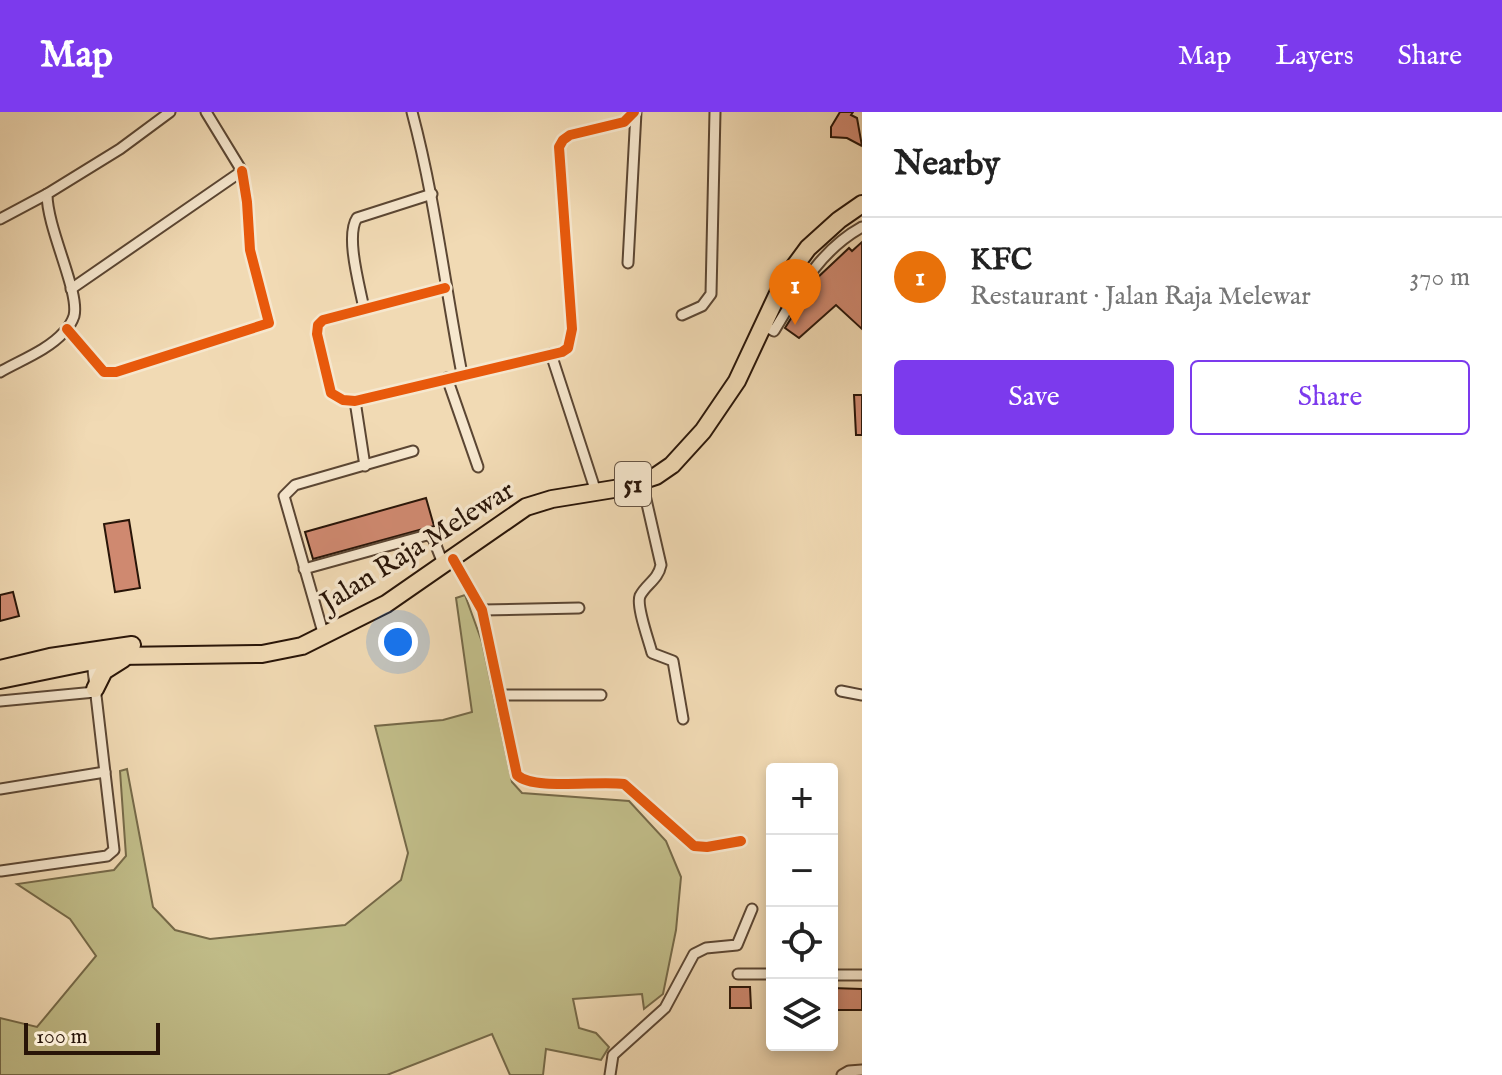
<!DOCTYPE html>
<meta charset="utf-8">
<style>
body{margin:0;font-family:"IM FELL English",serif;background:#f2f2f2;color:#222}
.controls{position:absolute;right:24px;bottom:24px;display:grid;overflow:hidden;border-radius:8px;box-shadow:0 4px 12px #0003}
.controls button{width:72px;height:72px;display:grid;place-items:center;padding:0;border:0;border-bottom:2px solid #e0e0e0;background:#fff;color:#222;font:40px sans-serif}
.scale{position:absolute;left:24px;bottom:20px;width:136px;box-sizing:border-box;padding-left:8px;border:4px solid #291508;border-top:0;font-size:22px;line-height:28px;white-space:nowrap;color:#291508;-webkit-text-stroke:6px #f6e7ce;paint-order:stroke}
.you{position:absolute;left:398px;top:530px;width:28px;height:28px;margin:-20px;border:6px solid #fff;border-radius:50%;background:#1a73e8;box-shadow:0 0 0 12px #1a73e833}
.badge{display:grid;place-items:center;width:52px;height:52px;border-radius:50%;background:#7c3aed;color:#fff;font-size:26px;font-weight:700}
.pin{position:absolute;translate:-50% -66px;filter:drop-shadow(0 2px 4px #0008)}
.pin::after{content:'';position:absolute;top:42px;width:28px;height:24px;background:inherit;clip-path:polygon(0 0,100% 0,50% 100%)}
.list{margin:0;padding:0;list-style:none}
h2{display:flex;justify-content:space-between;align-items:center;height:104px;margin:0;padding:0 32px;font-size:34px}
h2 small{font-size:26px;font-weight:400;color:#767676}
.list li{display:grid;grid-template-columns:52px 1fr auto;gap:24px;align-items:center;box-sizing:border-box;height:120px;padding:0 32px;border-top:2px solid #e0e0e0}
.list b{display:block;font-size:30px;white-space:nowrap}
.list p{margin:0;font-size:26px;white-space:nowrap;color:#767676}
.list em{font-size:26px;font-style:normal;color:#767676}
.actions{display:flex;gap:16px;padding:24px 32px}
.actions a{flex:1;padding:18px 0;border:2px solid #7c3aed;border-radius:8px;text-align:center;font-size:28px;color:#7c3aed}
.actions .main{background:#7c3aed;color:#fff}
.icon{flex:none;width:44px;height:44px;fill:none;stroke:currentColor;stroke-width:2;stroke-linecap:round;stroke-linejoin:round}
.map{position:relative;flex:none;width:862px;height:963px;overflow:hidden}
header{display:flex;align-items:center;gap:48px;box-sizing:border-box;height:112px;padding:0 40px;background:#7c3aed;color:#fff}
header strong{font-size:38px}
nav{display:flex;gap:44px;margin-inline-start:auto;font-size:28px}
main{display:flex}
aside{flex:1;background:#fff}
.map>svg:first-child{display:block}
.green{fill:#c1bd89;stroke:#756948;stroke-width:2}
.building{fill:#cf8970;stroke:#291508;stroke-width:2}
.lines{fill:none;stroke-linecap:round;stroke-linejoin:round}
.minor-casing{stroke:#5b4633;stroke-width:13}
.trunk-casing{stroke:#291508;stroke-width:20}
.minor{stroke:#f6e7ce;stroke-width:9}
.trunk{stroke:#f1dab4;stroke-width:16}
.cycleway-casing{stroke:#f6e7ce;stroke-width:15}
.cycleway{stroke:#e8590c;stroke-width:10}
.labels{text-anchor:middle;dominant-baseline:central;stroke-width:7;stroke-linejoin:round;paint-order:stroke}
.shield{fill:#f6e7ce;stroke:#665443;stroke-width:2}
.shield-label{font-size:26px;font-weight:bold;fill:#291508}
.street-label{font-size:28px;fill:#291508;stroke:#f6e7ce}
</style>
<header>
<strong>Map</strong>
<nav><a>Map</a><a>Layers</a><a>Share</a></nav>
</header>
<main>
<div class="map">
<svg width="862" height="963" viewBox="0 0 862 963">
<rect width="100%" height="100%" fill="#f1dab4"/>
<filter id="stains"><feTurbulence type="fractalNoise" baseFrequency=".0025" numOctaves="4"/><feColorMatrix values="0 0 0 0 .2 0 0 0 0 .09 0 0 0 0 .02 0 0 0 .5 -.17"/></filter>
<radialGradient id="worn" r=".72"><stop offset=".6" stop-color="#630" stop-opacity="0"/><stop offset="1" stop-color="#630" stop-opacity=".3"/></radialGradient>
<polygon class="green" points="465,483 482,530 512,670 522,681 629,689 666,729 681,765 676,818 663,882 644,897 642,882 573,887 579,916 596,921 609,935 601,948 546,937 543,963 510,963 492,922 387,963 0,963 0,906 37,915 96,844 70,807 17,772 114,758 126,744 120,659 127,657 153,795 175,818 210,827 345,813 401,768 408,741 375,614 443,608 472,600 456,486"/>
<g class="building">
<polygon points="840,0 853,0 851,3 857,6 862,34 847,26 831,25 831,15"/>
<polygon points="862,130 862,217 836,193 799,226 785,216 815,168 849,136 852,139"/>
<polygon points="854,283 862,283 862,323 856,323"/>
<polygon points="426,386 434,414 313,447 305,420"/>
<polygon points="129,408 140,476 115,480 104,412"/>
<polygon points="13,480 19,504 0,509 0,483"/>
<polygon points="730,875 750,875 751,896 730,896"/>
<polygon points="832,876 862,877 862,898 832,898"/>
</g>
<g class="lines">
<g class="minor-casing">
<g id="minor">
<path d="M412 0C435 86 445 175 462 262"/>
<polyline points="0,107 47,82"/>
<polyline points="628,151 636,0"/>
<polyline points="445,176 323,208 318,213 317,222 331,281 343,288 355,289 562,240 568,236 572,217 559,35 563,28 570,23 624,10 634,0"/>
<polyline points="71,177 242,59 206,0"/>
<path d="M364 197C360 175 345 124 357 106L432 82"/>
<polyline points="682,203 702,194 711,182 715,0"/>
<path d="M765 214 774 219C798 179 820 138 862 115"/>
<polyline points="67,217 104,260 116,260 269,211 250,138 247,90 242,59"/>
<polyline points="551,242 596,380"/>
<path d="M0 260C21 248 48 238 64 220 68 216 72 210 74 204 80 180 47 117 47 82L120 37 170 0"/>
<polyline points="447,266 478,355"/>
<polyline points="355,289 365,354"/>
<path d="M642 370 661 453C658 468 646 472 640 484 636 494 649 529 652 541L673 549 683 607"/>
<path d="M453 447 482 498 517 663C534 679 598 668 624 672L694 734 707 735 741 729"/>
<polyline points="304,457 427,423 433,426 444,454"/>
<polyline points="482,498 579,496"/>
<polyline points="324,524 284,384 295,373 413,339"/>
<polyline points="841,579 862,583"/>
<polyline points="501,583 601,583"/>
<polyline points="0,589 95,580"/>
<polyline points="0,677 105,660"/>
<polyline points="1,759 107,744 114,738 92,549"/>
<polyline points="738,862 772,862"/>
<polyline points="832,863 862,863"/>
<polyline points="610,963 613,943 665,896 694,842 706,836 737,833 752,797"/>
<polyline points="842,963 849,959 862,958"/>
</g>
</g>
<g class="trunk-casing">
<g id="trunk">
<polyline points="0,557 50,545 132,533"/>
<polyline points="0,568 118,544 262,542 302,534 386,492 526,395 552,387 620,376 656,364 672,353 703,319 737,269 782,173 794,155 808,136 839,108 862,92"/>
<polyline points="95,577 104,559 123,547"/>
</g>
</g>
<use href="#minor" class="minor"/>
<use href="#trunk" class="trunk"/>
<g class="cycleway-casing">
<g id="cycleway">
<polyline points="445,176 323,208 318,213 317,222 331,281 343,288 355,289 562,240 568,236 572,217 559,35 563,28 570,23 624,10 634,0"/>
<polyline points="67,217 104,260 116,260 269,211 250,138 247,90 242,59"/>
<path d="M453 447 482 498 517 663C534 679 598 668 624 672L694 734 707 735 741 729"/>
</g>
</g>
<use href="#cycleway" class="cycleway"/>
</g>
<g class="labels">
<rect class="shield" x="615" y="350" width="36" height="44" rx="6"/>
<g class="shield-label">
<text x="633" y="372">51</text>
</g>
<g class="street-label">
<text transform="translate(418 435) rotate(-32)">Jalan Raja Melewar</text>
</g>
</g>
<rect width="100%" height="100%" filter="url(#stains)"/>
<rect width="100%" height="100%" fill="url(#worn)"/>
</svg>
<div class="controls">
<button>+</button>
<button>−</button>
<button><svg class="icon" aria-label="locate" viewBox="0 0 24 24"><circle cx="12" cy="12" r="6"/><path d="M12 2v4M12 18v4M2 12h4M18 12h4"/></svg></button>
<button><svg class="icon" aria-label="layers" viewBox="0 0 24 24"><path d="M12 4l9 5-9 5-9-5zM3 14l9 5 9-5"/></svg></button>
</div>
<div class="scale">100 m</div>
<div class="you"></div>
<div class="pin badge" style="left:795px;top:213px;background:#e8710a">1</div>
</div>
<aside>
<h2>Nearby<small></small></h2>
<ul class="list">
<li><span class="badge" style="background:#e8710a">1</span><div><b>KFC</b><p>Restaurant · Jalan Raja Melewar</p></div><em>370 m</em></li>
</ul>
<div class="actions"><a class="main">Save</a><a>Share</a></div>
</aside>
</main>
